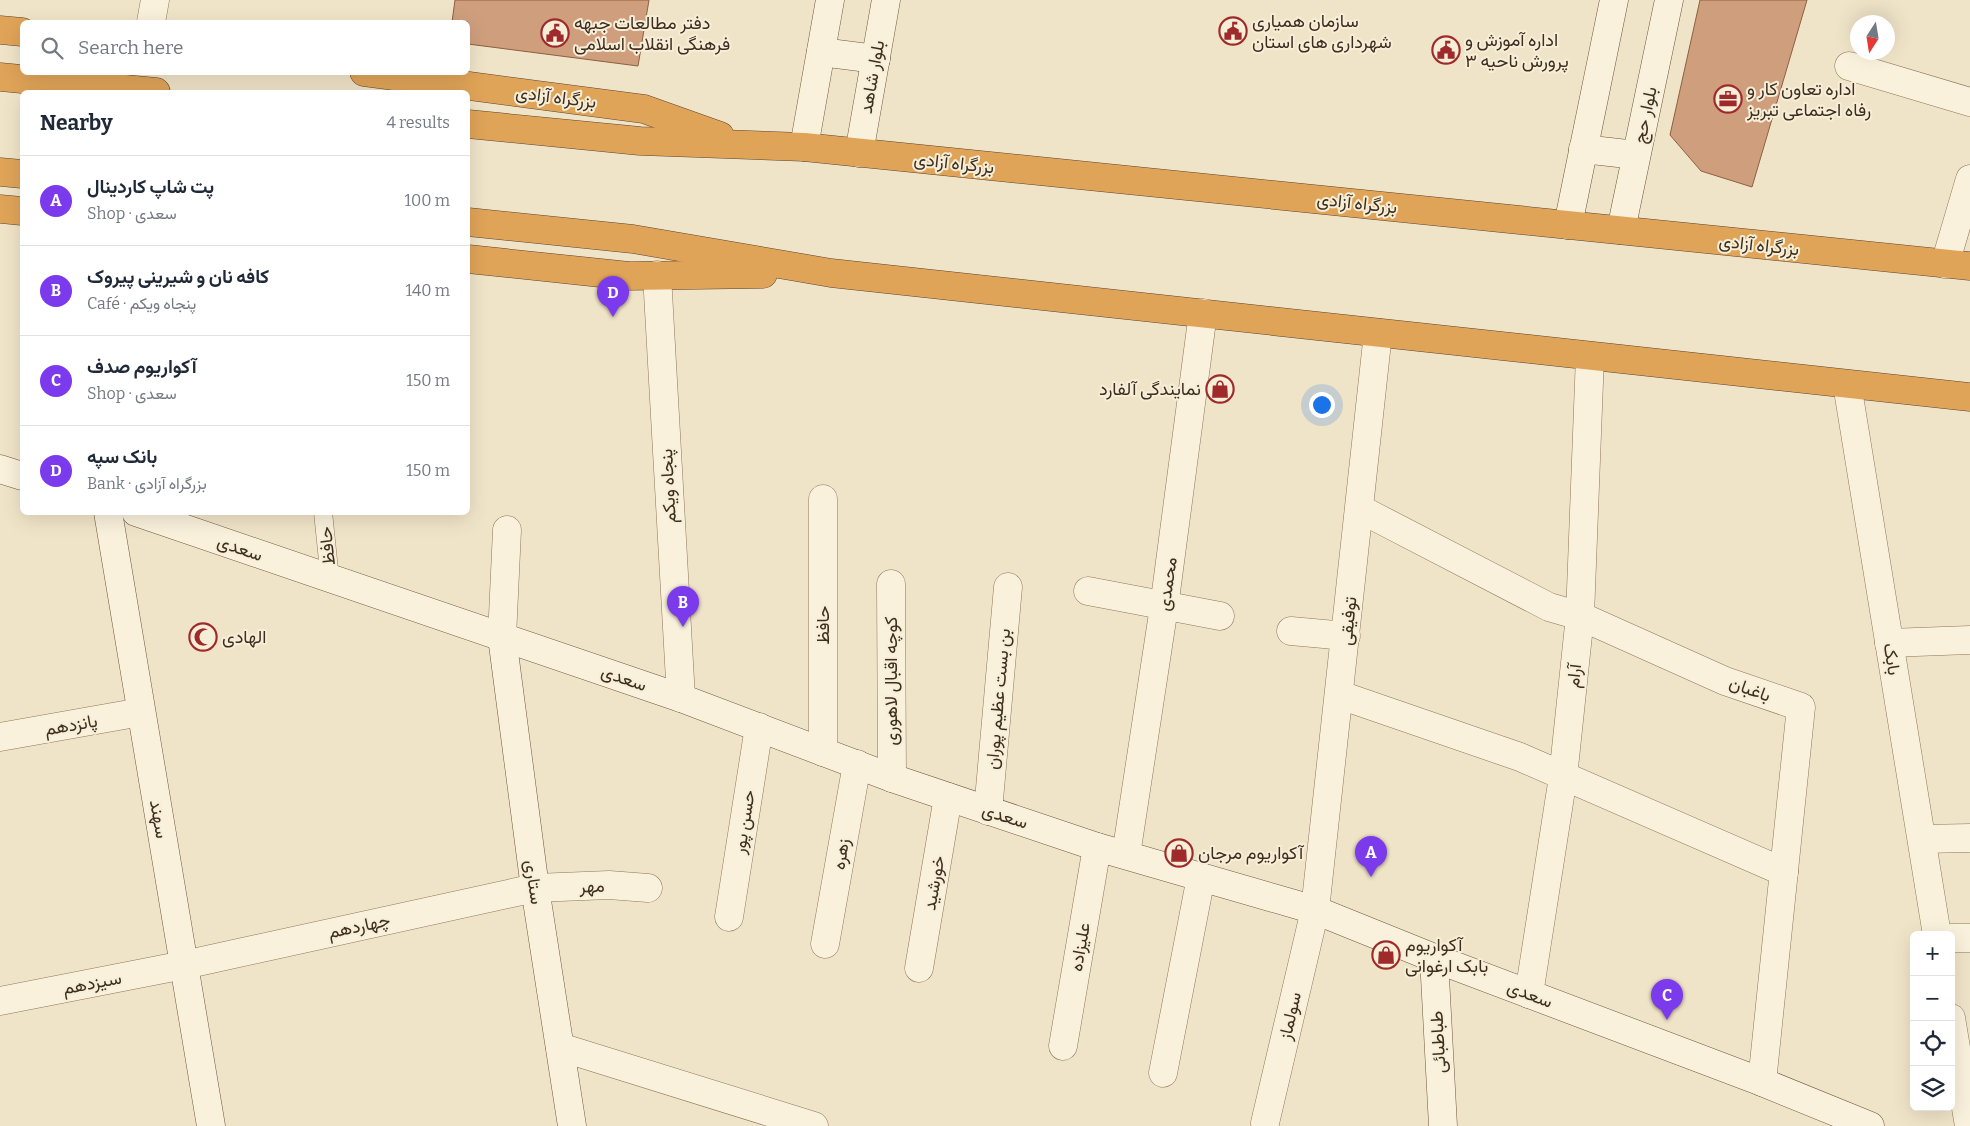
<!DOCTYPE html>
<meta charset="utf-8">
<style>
body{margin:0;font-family:Bitter,Vazirmatn,serif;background:#f6f6f7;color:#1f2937}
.controls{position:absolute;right:15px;bottom:15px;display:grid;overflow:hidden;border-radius:8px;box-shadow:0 5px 20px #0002}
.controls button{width:45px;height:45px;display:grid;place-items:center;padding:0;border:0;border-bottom:1px solid #e0e1e3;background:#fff;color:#1f2937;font:25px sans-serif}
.compass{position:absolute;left:1850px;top:15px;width:45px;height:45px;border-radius:50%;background:#fff;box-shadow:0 5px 20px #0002;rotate:192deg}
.you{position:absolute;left:1321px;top:404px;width:18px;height:18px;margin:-12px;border:4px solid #fff;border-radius:50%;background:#1a73e8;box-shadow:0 0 0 8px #1a73e833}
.badge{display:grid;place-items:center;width:32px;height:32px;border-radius:50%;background:#7c3aed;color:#fff;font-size:16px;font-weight:700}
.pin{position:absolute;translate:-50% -41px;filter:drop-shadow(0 1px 2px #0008)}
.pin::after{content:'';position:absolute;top:26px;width:18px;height:15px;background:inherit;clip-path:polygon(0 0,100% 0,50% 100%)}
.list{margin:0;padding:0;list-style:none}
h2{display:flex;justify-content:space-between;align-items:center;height:65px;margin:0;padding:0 20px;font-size:21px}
h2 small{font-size:16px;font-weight:400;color:#747a83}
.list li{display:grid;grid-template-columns:32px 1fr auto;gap:15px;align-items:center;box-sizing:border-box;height:90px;padding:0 20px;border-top:1px solid #e0e1e3}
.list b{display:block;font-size:19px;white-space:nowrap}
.list p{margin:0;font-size:16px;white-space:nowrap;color:#747a83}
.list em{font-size:16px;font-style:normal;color:#747a83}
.icon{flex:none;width:28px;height:28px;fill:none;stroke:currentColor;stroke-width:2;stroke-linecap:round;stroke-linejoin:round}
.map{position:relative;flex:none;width:1970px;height:1126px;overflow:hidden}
.search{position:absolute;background:#fff;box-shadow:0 5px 20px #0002;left:20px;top:20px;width:450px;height:55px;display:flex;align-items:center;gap:12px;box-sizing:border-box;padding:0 18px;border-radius:8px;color:#747a83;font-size:19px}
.panel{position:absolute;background:#fff;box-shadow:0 5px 20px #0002;left:20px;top:90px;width:450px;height:425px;border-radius:8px}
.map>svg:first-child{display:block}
.building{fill:#cf9f7d;stroke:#8d5f41}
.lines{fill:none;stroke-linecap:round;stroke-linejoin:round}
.lane-casing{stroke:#8d765c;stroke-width:19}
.street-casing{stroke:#8d765c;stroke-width:29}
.secondary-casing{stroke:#6f573f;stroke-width:29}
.highway-casing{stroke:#5b4430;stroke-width:29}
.lane{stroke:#faf1dc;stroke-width:18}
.street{stroke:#faf1dc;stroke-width:28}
.secondary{stroke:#faf1dc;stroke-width:28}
.highway{stroke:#e0a458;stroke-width:28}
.labels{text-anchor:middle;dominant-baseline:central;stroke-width:4;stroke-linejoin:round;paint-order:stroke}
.poi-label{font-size:18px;fill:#3d2e20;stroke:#f7eed8;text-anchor:start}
.street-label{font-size:18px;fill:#3d2e20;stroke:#f7eed8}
</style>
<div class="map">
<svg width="1970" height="1126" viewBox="0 0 1970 1126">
<rect width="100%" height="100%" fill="#f0e4c8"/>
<g class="building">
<polygon points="455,0 649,0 638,66 468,44 468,22 452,22"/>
<polygon points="1700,0 1807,0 1752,187 1701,171 1670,135"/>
</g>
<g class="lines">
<g class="lane-casing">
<polyline id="lane" points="323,512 330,580"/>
</g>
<g class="street-casing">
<g id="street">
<polyline points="151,22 155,0"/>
<polyline points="1849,66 1970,102"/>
<polyline points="1945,264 1970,179"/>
<polyline points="657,275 681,698"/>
<polyline points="1847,384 1937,935"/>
<polyline points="1360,509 1549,607 1580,616 1725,681 1801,707 1762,1082"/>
<polyline points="891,584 892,778"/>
<polyline points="1088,591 1220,616"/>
<polyline points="1291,631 1346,636"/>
<polyline points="502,637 507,530"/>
<polyline points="1889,643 1970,640"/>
<polyline points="1340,695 1520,757 1784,872"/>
<polyline points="0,737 141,712"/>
<polyline points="823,752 823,499"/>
<polyline points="988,811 1008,587"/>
<polyline points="1922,839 1970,838"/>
<polyline points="1126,855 1164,607 1203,313"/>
<polyline points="729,917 759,727"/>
<polyline points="1951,938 1970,938"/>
<polyline points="825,944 857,764"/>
<polyline points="919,968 948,797"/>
<polyline points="1529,994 1563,777 1580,616 1590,356"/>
<polyline points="0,1001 184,965 535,888 609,885 648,888"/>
<polyline points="1951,1018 1969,1126"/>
<polyline points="1063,1046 1097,847"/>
<polyline points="560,1047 814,1126"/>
<polyline points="1163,1073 1201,877"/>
<polyline points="1265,1123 1315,910 1378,333"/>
</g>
</g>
<g class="secondary-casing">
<g id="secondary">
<polyline points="821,52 876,59"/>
<polyline points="804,147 830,0"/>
<polyline points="1583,149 1636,155"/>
<polyline points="859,153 886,0"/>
<polyline points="1568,225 1614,0"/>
<polyline points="1621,230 1669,0"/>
<polyline points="0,469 22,476"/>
<polyline points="108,512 211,1126"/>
<polyline points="136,512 681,698 892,778 1097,847 1315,910 1434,958 1762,1082 1870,1126"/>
<polyline points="502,637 535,888 572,1126"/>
<polyline points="1434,958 1443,1126"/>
</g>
</g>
<g class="highway-casing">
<g id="highway">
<polyline points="0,30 22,32"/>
<polyline points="364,72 644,109 720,136"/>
<polyline points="0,77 156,92"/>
<polyline points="468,124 640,141 804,147 1970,266"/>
<polyline points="0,172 22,174"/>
<polyline points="0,209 22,211"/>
<polyline points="468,222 633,239 831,273 1970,397"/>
<polyline points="468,259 629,276 763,274"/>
</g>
</g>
<use href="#lane" class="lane"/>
<use href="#street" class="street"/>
<use href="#secondary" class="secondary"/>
<use href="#highway" class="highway"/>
</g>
<defs>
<g id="civic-ring" transform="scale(1.4375)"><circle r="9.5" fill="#f7eed8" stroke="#9e2a2b" stroke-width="1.5"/><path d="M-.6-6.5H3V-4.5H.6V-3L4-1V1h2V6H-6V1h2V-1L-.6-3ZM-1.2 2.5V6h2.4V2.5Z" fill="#9e2a2b"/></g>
<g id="office-ring" transform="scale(1.4375)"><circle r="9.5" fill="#f7eed8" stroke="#9e2a2b" stroke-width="1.5"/><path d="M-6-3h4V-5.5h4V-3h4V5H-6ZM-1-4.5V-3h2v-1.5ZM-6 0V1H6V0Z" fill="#9e2a2b"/></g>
<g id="shop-ring" transform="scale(1.4375)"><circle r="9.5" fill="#f7eed8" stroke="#9e2a2b" stroke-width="1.5"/><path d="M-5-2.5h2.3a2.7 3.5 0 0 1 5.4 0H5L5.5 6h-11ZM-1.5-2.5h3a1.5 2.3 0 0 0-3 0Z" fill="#9e2a2b"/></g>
<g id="mosque-ring" transform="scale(1.4375)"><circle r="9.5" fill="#f7eed8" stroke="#9e2a2b" stroke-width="1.5"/><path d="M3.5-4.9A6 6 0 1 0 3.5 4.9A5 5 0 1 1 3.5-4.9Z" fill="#9e2a2b"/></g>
</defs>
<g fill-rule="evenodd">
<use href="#civic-ring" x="1233" y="31"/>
<use href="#civic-ring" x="555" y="33"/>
<use href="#civic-ring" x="1446" y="50"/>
<use href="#office-ring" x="1728" y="99"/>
<use href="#shop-ring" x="1220" y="389"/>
<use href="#mosque-ring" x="203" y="637"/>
<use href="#shop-ring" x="1179" y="853"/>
<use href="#shop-ring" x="1386" y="955"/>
</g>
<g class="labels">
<g class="poi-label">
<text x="1252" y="21">سازمان همیاری<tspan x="1252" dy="21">شهرداری های استان</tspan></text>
<text x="574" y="23">دفتر مطالعات جبهه<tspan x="574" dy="21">فرهنگی انقلاب اسلامی</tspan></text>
<text x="1465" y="40">اداره آموزش و<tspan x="1465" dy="21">پرورش ناحیه ۳</tspan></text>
<text x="1747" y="89">اداره تعاون کار و<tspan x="1747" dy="21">رفاه اجتماعی تبریز</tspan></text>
<text x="1201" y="389" text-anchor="end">نمایندگی آلفارد</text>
<text x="222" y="637">الهادی</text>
<text x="1198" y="853">آکواریوم مرجان</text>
<text x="1405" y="945">آکواریوم<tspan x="1405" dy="21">بابک ارغوانی</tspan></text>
</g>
<g class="street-label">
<text transform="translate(872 77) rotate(-80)">بلوار شاهد</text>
<text transform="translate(556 97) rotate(7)">بزرگراه آزادی</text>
<text transform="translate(1645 115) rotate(-78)">بلوار حج</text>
<text transform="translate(954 163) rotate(6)">بزرگراه آزادی</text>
<text transform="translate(1357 203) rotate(6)">بزرگراه آزادی</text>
<text transform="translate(1759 245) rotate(6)">بزرگراه آزادی</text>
<text transform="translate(668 486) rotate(-93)">پنجاه ویکم</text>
<text transform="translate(327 546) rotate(-96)">حافظ</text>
<text transform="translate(240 548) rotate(19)">سعدی</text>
<text transform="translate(1167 584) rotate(-82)">محمدی</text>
<text transform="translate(1348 621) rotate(-84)">توفیقی</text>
<text transform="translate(823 625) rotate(-90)">حافظ</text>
<text transform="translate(1892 659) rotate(81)">بابک</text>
<text transform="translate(1574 676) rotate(-84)">آرام</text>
<text transform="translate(624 678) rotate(19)">سعدی</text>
<text transform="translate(891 681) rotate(-90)">کوچه اقبال لاهوری</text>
<text transform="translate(1750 689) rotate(20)">باغبان</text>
<text transform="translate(998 699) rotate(-85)">بن بست عظیم پوران</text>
<text transform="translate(71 725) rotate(-10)">پانزدهم</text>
<text transform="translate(1005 816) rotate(18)">سعدی</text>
<text transform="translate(159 819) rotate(80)">سهند</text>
<text transform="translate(744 822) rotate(-81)">حسن پور</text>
<text transform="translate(841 854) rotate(-80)">زهره</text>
<text transform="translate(534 882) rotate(82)">ستاری</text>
<text transform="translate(934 883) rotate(-80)">خورشید</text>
<text transform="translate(592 886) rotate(-2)">مهر</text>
<text transform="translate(359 926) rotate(-12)">چهاردهم</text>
<text transform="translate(1080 947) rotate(-80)">علیزاده</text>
<text transform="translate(92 983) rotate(-11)">سیزدهم</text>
<text transform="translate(1530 994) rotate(21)">سعدی</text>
<text transform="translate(1290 1016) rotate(-77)">سولماز</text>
<text transform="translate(1438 1042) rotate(-93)">طباطبائی</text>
</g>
</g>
</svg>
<div class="controls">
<button>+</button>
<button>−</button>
<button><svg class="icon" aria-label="locate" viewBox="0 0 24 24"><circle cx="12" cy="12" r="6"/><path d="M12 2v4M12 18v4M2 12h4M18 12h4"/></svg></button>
<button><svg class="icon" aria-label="layers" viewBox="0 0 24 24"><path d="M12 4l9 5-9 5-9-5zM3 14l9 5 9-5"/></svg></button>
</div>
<svg class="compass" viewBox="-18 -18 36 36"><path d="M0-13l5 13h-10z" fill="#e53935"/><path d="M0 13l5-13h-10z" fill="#747a83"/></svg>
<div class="you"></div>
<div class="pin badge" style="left:1371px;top:877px">A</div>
<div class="pin badge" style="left:683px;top:627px">B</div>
<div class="pin badge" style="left:1667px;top:1020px">C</div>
<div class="pin badge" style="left:613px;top:317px">D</div>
<div class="search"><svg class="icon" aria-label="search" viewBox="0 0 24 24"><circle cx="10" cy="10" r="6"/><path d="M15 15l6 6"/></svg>Search here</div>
<section class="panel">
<h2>Nearby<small>4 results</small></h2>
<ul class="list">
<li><span class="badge">A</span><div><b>پت شاپ کاردینال</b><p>Shop · سعدی</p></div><em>100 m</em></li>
<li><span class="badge">B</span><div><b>کافه نان و شیرینی پیروک</b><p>Café · پنجاه ویکم</p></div><em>140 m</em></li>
<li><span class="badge">C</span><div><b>آکواریوم صدف</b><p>Shop · سعدی</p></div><em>150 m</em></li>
<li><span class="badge">D</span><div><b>بانک سپه</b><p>Bank · بزرگراه آزادی</p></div><em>150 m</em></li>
</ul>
</section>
</div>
